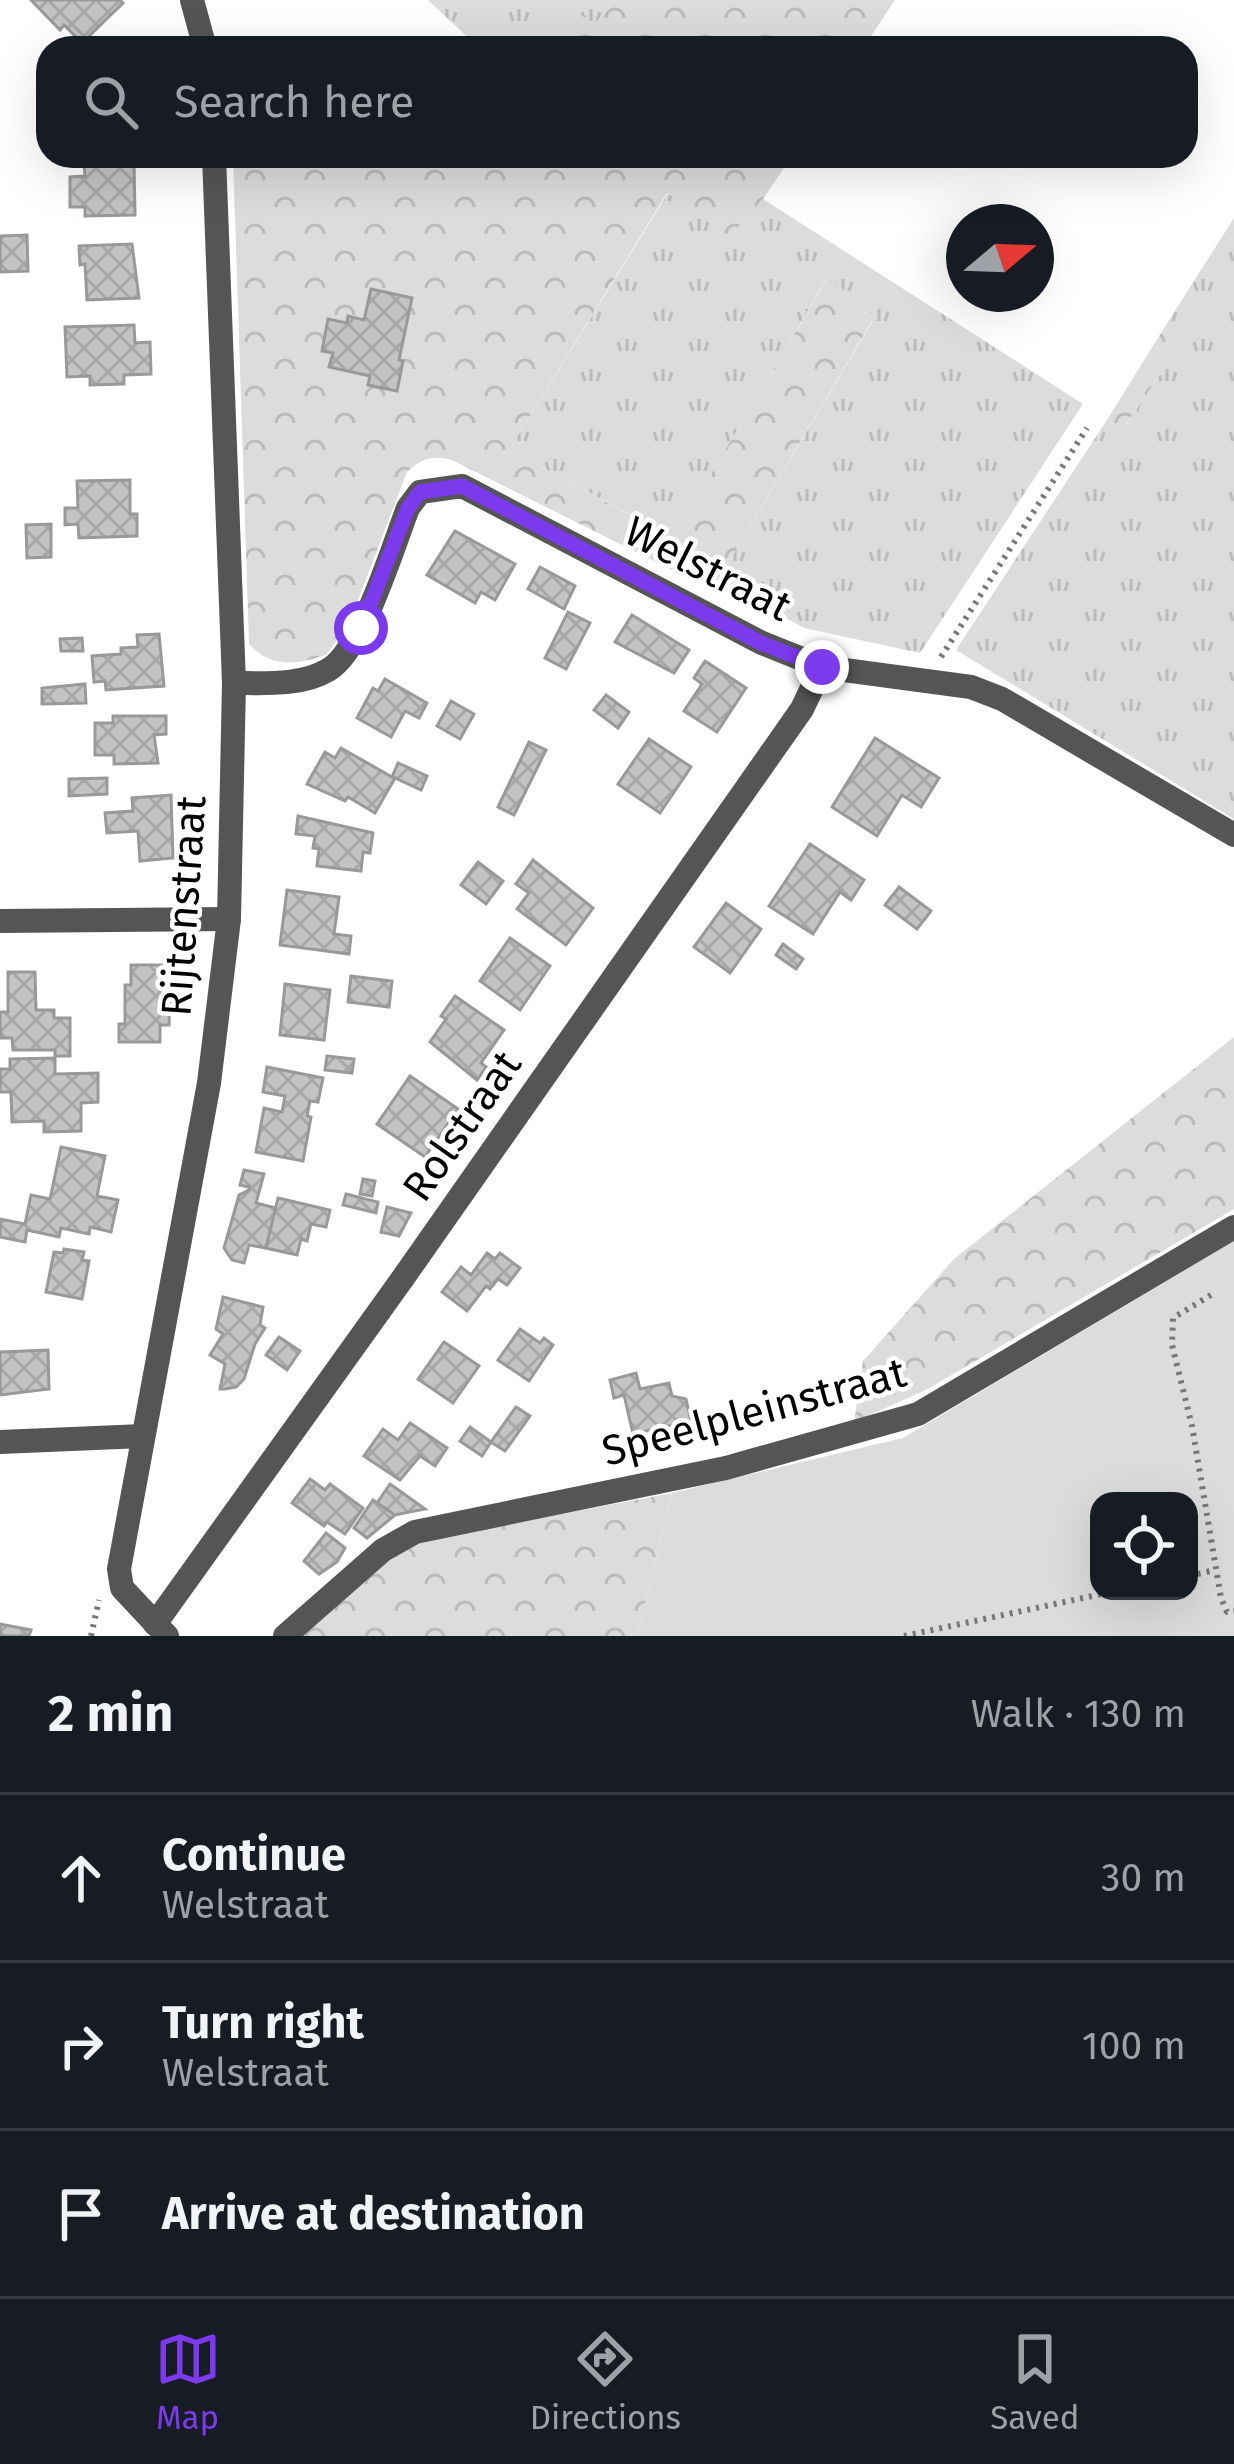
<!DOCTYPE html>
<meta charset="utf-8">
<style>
body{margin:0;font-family:"Fira Sans",sans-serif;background:#242831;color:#f1f3f6}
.controls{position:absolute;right:36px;bottom:36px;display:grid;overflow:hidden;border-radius:24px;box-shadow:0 12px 48px #0002}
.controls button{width:108px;height:108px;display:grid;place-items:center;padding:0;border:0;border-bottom:3px solid #363941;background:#171b24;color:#f1f3f6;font:60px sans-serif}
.compass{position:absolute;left:946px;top:204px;width:108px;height:108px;border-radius:50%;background:#171b24;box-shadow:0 12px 48px #0002;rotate:71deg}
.stop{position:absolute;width:36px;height:36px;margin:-27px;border:9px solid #7c3aed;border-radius:50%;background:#fff}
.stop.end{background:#7c3aed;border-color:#fff;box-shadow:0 3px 12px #0008}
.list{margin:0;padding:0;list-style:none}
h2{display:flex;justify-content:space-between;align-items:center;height:156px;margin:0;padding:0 48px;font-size:51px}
h2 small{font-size:39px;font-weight:400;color:#9ea1a6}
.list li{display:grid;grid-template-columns:78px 1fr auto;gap:36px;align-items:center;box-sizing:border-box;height:168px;padding:0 48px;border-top:3px solid #363941}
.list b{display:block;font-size:45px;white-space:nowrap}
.list p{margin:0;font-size:39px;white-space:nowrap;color:#9ea1a6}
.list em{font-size:39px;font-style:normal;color:#9ea1a6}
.icon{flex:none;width:66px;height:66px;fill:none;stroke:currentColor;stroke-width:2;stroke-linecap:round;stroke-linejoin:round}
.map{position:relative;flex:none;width:1234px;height:1636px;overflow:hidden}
.search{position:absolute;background:#171b24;box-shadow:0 12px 48px #0002;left:36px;right:36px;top:36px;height:132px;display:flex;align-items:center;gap:30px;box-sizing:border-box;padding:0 42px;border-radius:36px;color:#9ea1a6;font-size:45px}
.sheet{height:660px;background:#171b24}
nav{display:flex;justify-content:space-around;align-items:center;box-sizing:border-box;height:168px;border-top:3px solid #363941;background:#171b24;font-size:33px;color:#9ea1a6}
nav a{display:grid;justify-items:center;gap:6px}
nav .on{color:#7c3aed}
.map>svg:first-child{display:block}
.grass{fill:url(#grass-tufts)}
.forest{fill:url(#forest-crowns)}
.park{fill:#dcdcdc;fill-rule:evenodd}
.building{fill:url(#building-cross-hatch);stroke:#999;stroke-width:3}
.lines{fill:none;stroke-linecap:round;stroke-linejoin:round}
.path{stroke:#777;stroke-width:6;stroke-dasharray:3 6;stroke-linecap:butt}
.street{stroke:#555;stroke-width:24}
.route{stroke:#7c3aed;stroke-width:15}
.labels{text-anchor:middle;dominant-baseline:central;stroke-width:9;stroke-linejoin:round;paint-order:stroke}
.street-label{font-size:42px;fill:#000;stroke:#fff}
</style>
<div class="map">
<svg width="1234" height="1636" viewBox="0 0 1234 1636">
<defs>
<pattern id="grass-tufts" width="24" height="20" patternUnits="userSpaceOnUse" patternTransform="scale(3)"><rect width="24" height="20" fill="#dcdcdc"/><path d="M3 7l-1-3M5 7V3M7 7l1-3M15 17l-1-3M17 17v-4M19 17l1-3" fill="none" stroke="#bbb"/></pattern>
<pattern id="forest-crowns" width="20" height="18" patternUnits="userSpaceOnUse" patternTransform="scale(3)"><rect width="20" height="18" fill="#dcdcdc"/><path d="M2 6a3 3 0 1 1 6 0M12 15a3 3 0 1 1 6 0" fill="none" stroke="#bbb"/></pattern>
<pattern id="building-cross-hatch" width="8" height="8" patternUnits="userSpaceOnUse" patternTransform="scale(3)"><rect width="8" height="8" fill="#c4c4c4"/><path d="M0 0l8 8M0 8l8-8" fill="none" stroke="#a7a7a7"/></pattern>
</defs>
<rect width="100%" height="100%" fill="#fff"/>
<g class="grass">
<polygon points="428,0 615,0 595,24 548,24 529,48 479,48"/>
<polygon points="668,193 729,236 763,199 1083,404 920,653 804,628 718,580 875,317 827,278 674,538 509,450"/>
<polygon points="1234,218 1234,819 956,650 1107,420 1124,428 1184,338 1166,325"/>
</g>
<g class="forest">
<polygon points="615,0 895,0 863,48 529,48 547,24 579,14 595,24"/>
<path d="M233 156H792L763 199 729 237 667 193 509 450 673 538 828 277 875 316 718 580 672 570 452 460C432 455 422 458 407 472L349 624 326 655C296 665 271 668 249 644Z"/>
<polygon points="1166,325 1185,337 1123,429 1107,420"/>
<polygon points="1234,1037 1234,1209 926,1390 854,1422 863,1361 954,1259"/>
<polygon points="672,1493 637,1636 301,1636 389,1555 421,1541"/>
</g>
<path class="park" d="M1234 1241V1636H637L672 1493 903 1438ZM1099 1501H1189V1591H1099Z"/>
<g class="building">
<polygon points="31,0 120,0 123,3 82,43 64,25 60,30"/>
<polygon points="134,162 135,215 85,216 85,207 70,207 70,177 85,176 84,163"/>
<polygon points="27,235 28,271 0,272 0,236"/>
<polygon points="132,244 139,298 87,300 85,264 80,265 79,246"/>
<polygon points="371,289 412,298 399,360 403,361 397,391 368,385 370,376 329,367 333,353 322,351 328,319 347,323 348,316 364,320"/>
<polygon points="134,325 135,343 150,342 151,374 124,375 124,384 90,385 90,376 67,377 65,327"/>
<polygon points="130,480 130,514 137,514 137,536 79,538 78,524 65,525 65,508 78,508 77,481"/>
<polygon points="51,524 51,557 27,558 26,525"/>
<polygon points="455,531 515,564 495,600 481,592 475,603 427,575"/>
<polygon points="540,567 575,586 564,609 528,589"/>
<polygon points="568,612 590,623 566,669 545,658"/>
<polygon points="632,615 689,650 674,673 615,642"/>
<polygon points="159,634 164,686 106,690 105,681 94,682 92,656 121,654 121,648 138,647 137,635"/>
<polygon points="82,638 83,651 61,651 60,639"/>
<polygon points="705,661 746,688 717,732 684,711 702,684 694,678"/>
<polygon points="385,679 427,703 419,718 405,711 391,737 357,718 373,688 378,691"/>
<polygon points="85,684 86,703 42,704 42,688"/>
<polygon points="606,695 629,712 618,728 594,710"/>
<polygon points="451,701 474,714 460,739 437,726"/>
<polygon points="113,716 166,716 166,734 154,735 158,763 114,764 114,755 95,755 95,723 113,723"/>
<polygon points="875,738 939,778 921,807 902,795 877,836 832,807"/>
<polygon points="649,739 691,767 660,813 618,784"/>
<polygon points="529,742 546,750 514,815 498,807"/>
<polygon points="341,748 392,777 398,763 427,776 421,790 395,778 375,813 348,797 345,801 307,784 325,752 335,758"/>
<polygon points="107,778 107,794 69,796 69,779"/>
<polygon points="171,795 173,858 140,861 138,831 107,833 105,813 133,811 132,798"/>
<polygon points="298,816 373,833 370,853 363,852 361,871 317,866 319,849 313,848 315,836 296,834"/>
<polygon points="810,844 864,880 851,900 840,892 813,934 769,906"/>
<polygon points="533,860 593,908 566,945 517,909 529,893 516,884"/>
<polygon points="478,862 503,881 486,904 461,885"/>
<polygon points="899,887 931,911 917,929 885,905"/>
<polygon points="287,890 339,897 334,934 351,936 349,954 280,945"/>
<polygon points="726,903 761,929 730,973 694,947"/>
<polygon points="510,938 550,966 520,1010 480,981"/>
<polygon points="783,944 803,959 796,969 776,955"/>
<polygon points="131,965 171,965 169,1025 160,1025 160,1042 119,1042 119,1024 125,1024 125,985 131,985"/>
<polygon points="8,972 35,972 36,1010 54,1010 54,1018 70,1018 70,1056 55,1056 55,1050 13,1050 12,1038 0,1038 0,1012 8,1012"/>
<polygon points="351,976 392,981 389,1007 348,1002"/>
<polygon points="285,984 330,990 324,1040 280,1035"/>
<polygon points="455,996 504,1030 481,1063 486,1067 477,1080 430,1042 446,1019 441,1016"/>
<polygon points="327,1056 354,1059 352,1073 325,1070"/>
<polygon points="55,1058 55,1074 98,1073 98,1102 81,1103 81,1131 44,1132 44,1121 12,1122 11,1092 0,1092 0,1069 10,1069 10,1059"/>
<polygon points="267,1067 323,1078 318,1102 310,1101 307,1116 311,1117 303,1161 256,1152 264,1108 282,1112 285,1096 263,1092"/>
<polygon points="410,1076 458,1109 425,1157 377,1124"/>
<polygon points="61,1147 105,1156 97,1196 118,1200 111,1232 90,1227 89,1234 61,1228 59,1237 27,1230 25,1242 0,1237 0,1219 25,1224 31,1195 50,1199"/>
<polygon points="244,1170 264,1174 256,1203 276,1208 266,1248 249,1245 244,1263 232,1260 224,1248 239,1195 249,1190 249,1187 240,1185"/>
<polygon points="363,1179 375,1181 372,1196 360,1194"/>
<polygon points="346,1194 378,1202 376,1213 343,1205"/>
<polygon points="278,1198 330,1210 326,1227 311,1224 307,1241 301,1239 297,1255 266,1248"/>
<polygon points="387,1207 411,1213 399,1236 381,1232"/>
<polygon points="64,1249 84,1252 82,1260 89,1261 82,1299 46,1292 54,1252 63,1253"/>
<polygon points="487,1253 495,1259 500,1253 520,1268 507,1285 498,1279 490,1289 486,1286 467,1311 442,1292 461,1267 471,1275"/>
<polygon points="223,1297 263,1307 260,1325 265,1328 255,1344 244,1379 236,1387 225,1389 220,1389 225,1364 210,1355 223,1334 216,1329"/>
<polygon points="520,1329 540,1343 544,1338 553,1345 529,1381 498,1360"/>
<polygon points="279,1337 300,1351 287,1370 266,1355"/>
<polygon points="444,1342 479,1366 453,1403 418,1379"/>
<polygon points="48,1350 49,1389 0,1395 0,1352"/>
<polygon points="636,1373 640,1389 669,1383 672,1396 686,1399 691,1421 633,1434 624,1395 614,1398 610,1380"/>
<polygon points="516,1407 530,1416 505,1451 491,1442"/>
<polygon points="410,1423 447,1448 435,1466 420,1456 400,1480 364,1456 383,1429 398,1440"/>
<polygon points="470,1427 491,1442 482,1456 460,1441"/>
<polygon points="310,1479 325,1490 330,1484 363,1508 345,1534 327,1522 324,1526 292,1503"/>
<polygon points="390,1484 425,1509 395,1515 377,1503"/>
<polygon points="373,1500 395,1515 367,1538 354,1528"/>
<polygon points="326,1533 345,1548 337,1562 319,1574 304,1561"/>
<polygon points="0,1624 31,1630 29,1636 0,1636"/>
</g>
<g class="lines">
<g class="path">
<polyline points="941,657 1087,428"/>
<polyline points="1211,1295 1173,1318 1172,1345 1192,1426 1221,1598 1227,1612 1234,1611"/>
<polyline points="1189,1576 1215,1570"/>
<polyline points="91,1636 99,1600"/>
<polyline points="904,1636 1116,1591"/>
</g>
<g class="street">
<polyline points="192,0 205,48"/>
<path d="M234 683C263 683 302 686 328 670 362 651 393 546 408 508L420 492 462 486 762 643 822 667 971 687 1002 699 1234 835"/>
<polyline points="0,921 229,919"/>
<polyline points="0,1442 143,1436"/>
<polyline points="155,1624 403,1278 802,709 822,667"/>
<polyline points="167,1636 122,1588 119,1569 209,1083 229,919 234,683 214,156"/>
<polyline points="285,1636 383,1550 415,1532 726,1468 918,1414 1234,1227"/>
</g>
</g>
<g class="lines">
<polyline class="route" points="361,628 408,508 420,492 462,486 761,643 822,667"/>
</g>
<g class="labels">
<g class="street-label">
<text transform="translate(708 569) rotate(27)">Welstraat</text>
<text transform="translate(184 906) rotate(-86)">Rijtenstraat</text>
<text transform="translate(462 1126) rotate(-55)">Rolstraat</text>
<text transform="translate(754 1412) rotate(-15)">Speelpleinstraat</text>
</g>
</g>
</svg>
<div class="controls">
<button><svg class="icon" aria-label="locate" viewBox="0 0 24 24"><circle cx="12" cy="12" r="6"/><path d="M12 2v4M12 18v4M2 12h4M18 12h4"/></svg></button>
</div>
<svg class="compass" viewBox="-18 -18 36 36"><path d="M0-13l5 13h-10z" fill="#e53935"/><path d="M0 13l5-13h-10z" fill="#9ea1a6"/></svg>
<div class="stop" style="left:361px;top:628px"></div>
<div class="stop end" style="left:822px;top:667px"></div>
<div class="search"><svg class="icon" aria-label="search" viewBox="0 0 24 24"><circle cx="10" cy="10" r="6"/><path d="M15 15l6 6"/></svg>Search here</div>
</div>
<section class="sheet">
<h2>2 min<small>Walk · 130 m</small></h2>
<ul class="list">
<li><svg class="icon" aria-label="ahead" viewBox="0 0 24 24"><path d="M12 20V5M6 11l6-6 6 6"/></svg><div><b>Continue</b><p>Welstraat</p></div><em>30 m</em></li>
<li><svg class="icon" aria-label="right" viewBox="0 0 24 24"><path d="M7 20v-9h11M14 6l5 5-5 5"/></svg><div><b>Turn right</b><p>Welstraat</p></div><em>100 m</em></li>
<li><svg class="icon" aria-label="arrive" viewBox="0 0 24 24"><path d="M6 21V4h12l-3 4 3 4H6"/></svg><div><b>Arrive at destination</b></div></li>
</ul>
</section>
<nav>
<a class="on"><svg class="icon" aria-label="map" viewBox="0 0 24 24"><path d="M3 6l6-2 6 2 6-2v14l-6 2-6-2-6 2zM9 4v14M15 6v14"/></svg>Map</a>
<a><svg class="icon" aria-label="directions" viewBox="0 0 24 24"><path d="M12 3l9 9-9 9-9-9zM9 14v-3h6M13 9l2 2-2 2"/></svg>Directions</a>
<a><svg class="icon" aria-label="saved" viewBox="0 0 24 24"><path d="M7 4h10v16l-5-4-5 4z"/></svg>Saved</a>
</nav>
